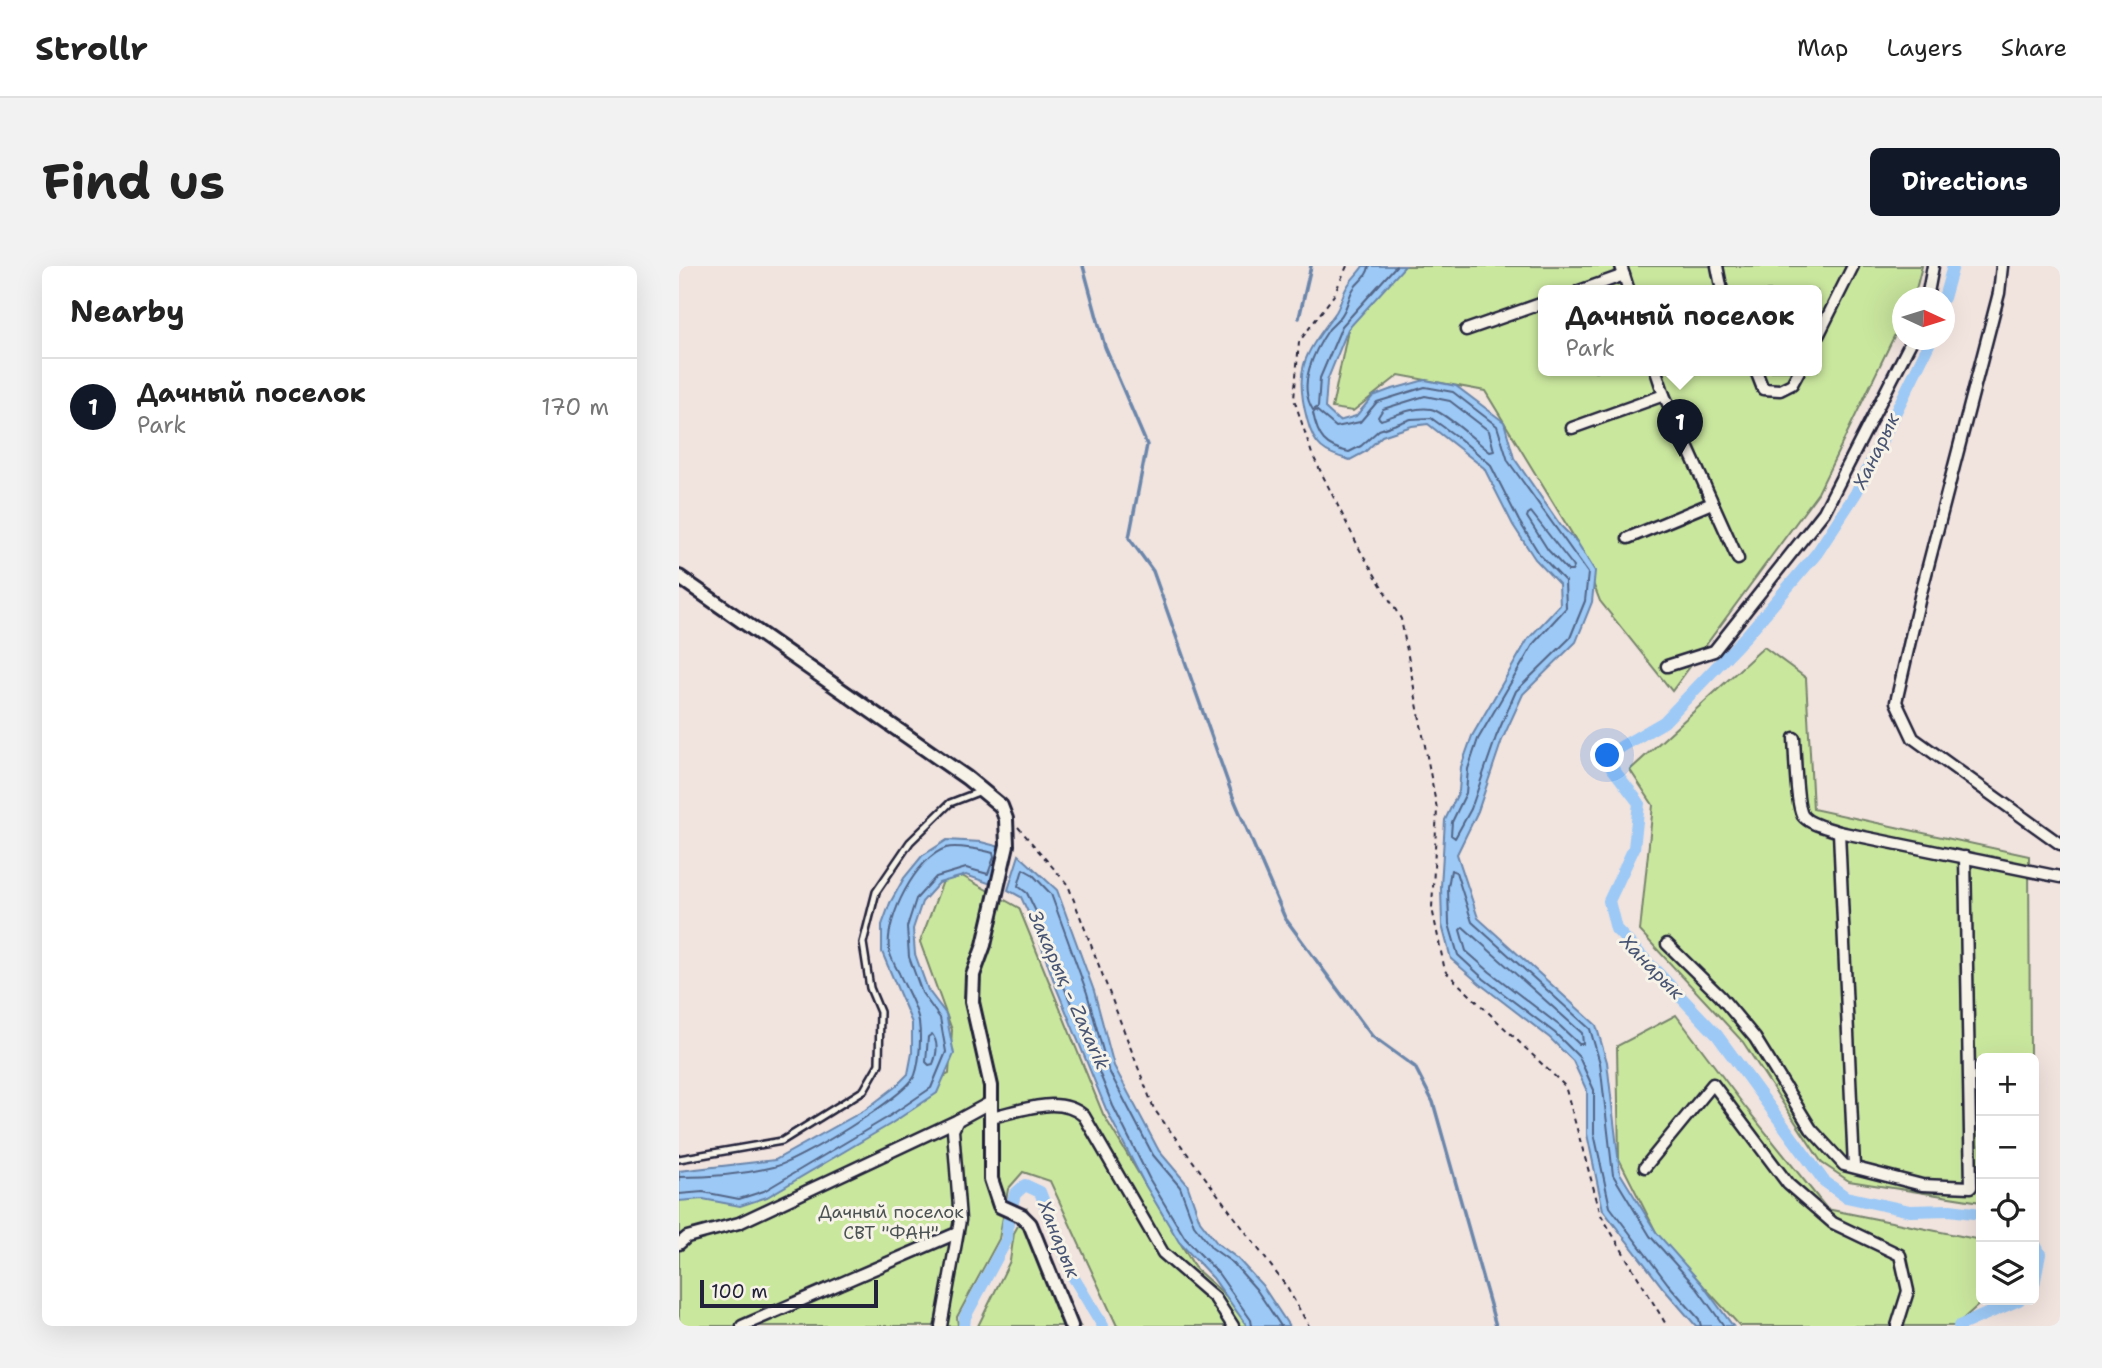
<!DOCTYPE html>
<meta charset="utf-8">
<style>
body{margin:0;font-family:"Shantell Sans",sans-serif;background:#f2f2f2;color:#222}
.controls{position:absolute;right:21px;bottom:21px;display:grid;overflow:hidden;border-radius:10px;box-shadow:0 7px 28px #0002}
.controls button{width:63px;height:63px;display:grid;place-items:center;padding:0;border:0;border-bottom:2px solid #e0e0e0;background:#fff;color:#222;font:35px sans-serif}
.compass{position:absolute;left:1213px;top:21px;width:63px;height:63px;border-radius:50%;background:#fff;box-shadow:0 7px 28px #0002;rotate:94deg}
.scale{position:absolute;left:21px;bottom:18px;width:178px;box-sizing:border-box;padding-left:7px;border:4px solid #22223b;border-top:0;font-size:19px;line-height:24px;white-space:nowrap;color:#22223b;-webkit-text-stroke:5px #f7f3e8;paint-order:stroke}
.you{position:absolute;left:929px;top:490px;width:24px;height:24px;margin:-18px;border:5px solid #fff;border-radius:50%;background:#1a73e8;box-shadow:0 0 0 10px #1a73e833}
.badge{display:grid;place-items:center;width:46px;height:46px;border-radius:50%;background:#111827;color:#fff;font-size:23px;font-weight:700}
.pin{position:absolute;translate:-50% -58px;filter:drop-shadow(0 2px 4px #0008)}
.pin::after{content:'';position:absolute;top:37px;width:24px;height:21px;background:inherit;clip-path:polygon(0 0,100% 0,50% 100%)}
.popup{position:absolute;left:859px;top:19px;width:284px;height:91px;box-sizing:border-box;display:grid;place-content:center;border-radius:10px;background:#fff;filter:drop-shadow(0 2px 5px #0005);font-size:23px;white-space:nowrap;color:#767676}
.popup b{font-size:26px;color:#222}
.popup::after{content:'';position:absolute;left:50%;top:100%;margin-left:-14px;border:14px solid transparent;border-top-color:#fff}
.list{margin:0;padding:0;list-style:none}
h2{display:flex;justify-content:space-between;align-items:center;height:91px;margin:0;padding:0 28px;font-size:30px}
h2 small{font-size:23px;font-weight:400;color:#767676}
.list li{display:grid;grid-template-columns:46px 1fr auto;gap:21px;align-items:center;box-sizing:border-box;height:98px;padding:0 28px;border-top:2px solid #e0e0e0}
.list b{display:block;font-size:26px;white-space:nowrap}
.list p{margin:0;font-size:23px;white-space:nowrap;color:#767676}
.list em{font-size:23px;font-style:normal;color:#767676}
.icon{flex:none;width:38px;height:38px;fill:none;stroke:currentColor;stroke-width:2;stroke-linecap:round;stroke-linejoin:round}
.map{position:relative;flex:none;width:1381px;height:1060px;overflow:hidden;border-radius:10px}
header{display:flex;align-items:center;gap:42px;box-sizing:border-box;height:98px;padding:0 35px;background:#fff;border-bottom:2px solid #e0e0e0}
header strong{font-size:33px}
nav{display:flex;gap:38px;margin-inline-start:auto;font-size:24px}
.intro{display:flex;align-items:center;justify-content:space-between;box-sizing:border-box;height:168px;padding:0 42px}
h1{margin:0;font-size:49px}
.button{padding:18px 32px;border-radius:10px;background:#111827;color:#fff;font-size:24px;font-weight:700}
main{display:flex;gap:42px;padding:0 42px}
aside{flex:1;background:#fff;border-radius:10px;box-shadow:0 7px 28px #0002}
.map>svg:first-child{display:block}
.green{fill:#cae79e;stroke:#76846c;stroke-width:2;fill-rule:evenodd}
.water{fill:#9cc9f6;stroke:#6b86ab;stroke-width:2}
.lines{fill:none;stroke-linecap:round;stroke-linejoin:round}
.shore{stroke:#536586;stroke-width:2}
.stream{stroke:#6b86ab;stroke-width:3.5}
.canal{stroke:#9cc9f6;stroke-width:12}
.service-casing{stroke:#22223b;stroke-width:10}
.minor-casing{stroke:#22223b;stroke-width:15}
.tertiary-casing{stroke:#22223b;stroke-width:18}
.path{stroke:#22223b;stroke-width:2;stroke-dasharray:5 5;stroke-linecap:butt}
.service{stroke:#f7f3e8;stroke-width:5}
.minor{stroke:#f7f3e8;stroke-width:10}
.tertiary{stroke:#f7f3e8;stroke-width:12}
.labels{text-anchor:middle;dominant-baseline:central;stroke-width:6;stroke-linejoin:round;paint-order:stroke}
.park-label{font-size:18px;fill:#4c5354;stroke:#f7f3e8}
.water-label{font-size:19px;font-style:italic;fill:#475473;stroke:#f7f3e8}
</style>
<header>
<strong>Strollr</strong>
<nav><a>Map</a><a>Layers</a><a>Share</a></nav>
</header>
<div class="intro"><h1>Find us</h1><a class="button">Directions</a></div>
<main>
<aside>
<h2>Nearby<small></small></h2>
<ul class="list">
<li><span class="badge">1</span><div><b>Дачный поселок</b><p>Park</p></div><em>170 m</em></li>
</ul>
</aside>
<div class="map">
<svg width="1381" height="1060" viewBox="0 0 1381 1060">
<rect width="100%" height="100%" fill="#f1e3de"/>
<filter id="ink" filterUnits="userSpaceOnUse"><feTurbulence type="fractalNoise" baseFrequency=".0143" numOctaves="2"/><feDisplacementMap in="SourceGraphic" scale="14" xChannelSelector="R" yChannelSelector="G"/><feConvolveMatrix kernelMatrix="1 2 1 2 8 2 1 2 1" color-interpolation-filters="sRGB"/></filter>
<g filter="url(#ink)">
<g class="green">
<path d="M716 0H1243L1235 31 1224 32 1223 54 1139 227 993 425 921 335 898 276 806 125 720 109 674 145 653 142 671 54ZM864 25H1138V105H864Z"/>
<polygon points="1085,381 1127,412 1134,543 1350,590 1351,792 1302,792 1302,936 1170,915 1143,897 1064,776 961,665 974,539 951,504"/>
<polygon points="283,610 340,642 424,848 517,1003 552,1034 568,1060 438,1060 371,915 344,906 329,923 320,973 278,1051 279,1060 0,1060 0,933 83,908 270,808 273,764 241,676 264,615"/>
<polygon points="997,749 1067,842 1148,943 1302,974 1302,1034 1305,1034 1276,1060 1061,1060 979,970 940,893 938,780"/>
<polygon points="348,943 393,1049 401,1060 299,1060 331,995 335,967"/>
</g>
<g class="water">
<path d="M684 0H726L669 63 648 115 646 142 660 155 677 150 694 130 710 124 746 114 777 120 825 156 835 192 882 260 898 276 916 305 913 336 897 376 844 428 823 474 799 545 778 588 799 652 917 759 928 796 941 907 977 966 1022 1017 1054 1060H1017L984 1022 924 944 908 868V825L894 795 871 772 801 718 772 693 763 659 762 621 766 554 780 525 782 501 793 470 849 373 881 339 880 318 856 293 834 259 805 202 749 158 733 160 703 170 686 186 671 194C645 187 635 181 628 153 614 100 627 88 657 46 662 38 663 29 668 21 672 13 679 8 684 0Z"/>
<polygon points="268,574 302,576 325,582 315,619 287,609 260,617 243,636 234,663 236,688 249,724 267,748 275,788 258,827 210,859 88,931 61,940 24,933 0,935 0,905 96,894 186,844 216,821 229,808 233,787 233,757 203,686 203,659 211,637 225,612 243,590"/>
<polygon points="340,589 378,624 415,725 435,800 480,885 508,918 521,955 538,977 558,992 583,1019 610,1060 568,1060 534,1012 500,976 465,917 427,843 377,721 354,657 342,631 329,624"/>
</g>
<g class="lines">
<g class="shore">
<path d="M690 0C689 10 681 14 675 22 670 29 669 39 664 47 661 53 655 58 650 63 635 85 618 119 634 144L639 141 641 112 663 60 717 0"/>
<path d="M746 121 774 126 818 160 829 195 909 307 906 335 891 372 837 425 817 471 792 543 776 572 772 569 773 556 787 527 789 503 799 473 855 377 887 342 886 315 861 289 840 255 811 198 781 173 752 152 732 153 700 164 682 180 670 186C646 181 639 172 634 147L637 144 657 161 681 156 698 136Z"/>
<path d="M746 130 771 135 810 165 815 185 811 186C798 176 766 146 752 143 736 140 717 149 702 154L699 151 704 143Z"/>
<polygon points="852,246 895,301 893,305 889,305 869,284 848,251 849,248"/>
<polygon points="784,661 903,767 904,778 900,778 881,760 811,706 787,685 781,664"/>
<path d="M253 768C260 777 258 788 254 798L250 799 247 796 249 771Z"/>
<path d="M0 911C31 911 65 908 95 901 118 896 228 830 236 809 241 795 242 771 240 756 238 740 226 722 220 707 216 700 211 691 210 683 206 653 237 591 267 582 277 579 305 584 314 587L315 591 309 608 287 602 257 611 237 633 228 661 230 691 243 727 261 752 267 786 252 822 206 853 85 925 60 933 24 926 0 928"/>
<polyline points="573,1060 572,1054 539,1007 506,972 471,914 434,840 384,718 361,654 348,627 339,620 344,603 353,608 372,628 408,727 429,803 474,889 501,921 515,959 533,982 554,997 577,1023 602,1060"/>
<polyline points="1022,1060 1020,1053 989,1018 931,941 915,867 915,824 900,791 876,767 805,713 779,689 770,658 769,621 772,604 777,606 793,656 911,763 921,797 934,909 971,970 1017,1021 1045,1060"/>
</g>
<g class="stream">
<polyline points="404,0 426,81 468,179 450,272 474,305 554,531 606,652 693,770 736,801 754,836 817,1060"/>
<polyline points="620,52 632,0"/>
</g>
<g class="canal">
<polyline points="1265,32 1274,0"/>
<polyline points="1252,74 1177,227 1138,287 1068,369 985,456 935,485 931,499 960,537 955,582 930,635 937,663 1038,769 1145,915 1167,931 1231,945 1271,944 1302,948"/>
<polyline points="1355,976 1361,988 1355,1019"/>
<polyline points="285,1060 286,1051 328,973 329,956 336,928 346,919 361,926 393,1009 424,1060"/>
<polyline points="1280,1060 1340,1034"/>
</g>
<g class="service-casing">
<polyline id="service" points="0,893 103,875 185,824 200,798 201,746 191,722 184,677 197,626 231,576 271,537 302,525"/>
</g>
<g class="minor-casing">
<g id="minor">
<polyline points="942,0 950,25"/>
<polyline points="1038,0 1043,25"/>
<polyline points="1323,0 1320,27 1241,331 1217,436 1234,472 1381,578"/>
<polyline points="900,25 945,9"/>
<polyline points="1248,32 1254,0"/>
<polyline points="787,64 864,37"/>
<polyline points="1138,72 1174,0"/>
<polyline points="977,105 985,129 1059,293"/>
<polyline points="1077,105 1084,123 1101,124 1113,118 1120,105"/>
<polyline points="893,162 985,129"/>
<polyline points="949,272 1033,237"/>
<polyline points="988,400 1035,385 1145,246 1233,74"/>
<path d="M1115 472C1116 486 1117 541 1124 550 1131 559 1150 562 1160 566L1381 611"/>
<polyline points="1160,566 1175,901"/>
<polyline points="988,678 1041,730 1076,772 1132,863 1165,899 1243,919 1292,921 1286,591"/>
<path d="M312 851C341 845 380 828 405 850L484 987 536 1032 554 1060"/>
<polyline points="966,901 1034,818 1109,918 1154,957 1221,989 1229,1025 1218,1060"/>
<polyline points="0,978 8,971 60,957 279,854"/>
<polyline points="63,1060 278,967"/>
<polyline points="262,1060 281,954 274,864 279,854 312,836"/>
</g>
</g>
<g class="tertiary-casing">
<polyline id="tertiary" points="0,311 288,512 322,540 327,553 328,579 305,679 294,709 293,736 312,820 312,913 321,940 343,950 351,958 392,1060"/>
</g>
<g class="path">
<polyline points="668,0 655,29 620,76 615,133 633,188 681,284 722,353 758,543 753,642 766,705 886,820 922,949 988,1060"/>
<polyline points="339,561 389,619 475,843 607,1020 630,1060"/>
</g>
<use href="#service" class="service"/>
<use href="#minor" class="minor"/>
<use href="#tertiary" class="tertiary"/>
</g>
</g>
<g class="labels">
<g class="park-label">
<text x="212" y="946">Дачный поселок<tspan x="212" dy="21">СВТ "ФАН"</tspan></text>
</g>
<g class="water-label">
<text transform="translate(1197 185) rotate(-64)">Ханарык</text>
<text transform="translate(973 701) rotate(46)">Ханарык</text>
<text transform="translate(390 724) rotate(66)">Закарық - Zaxarik</text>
<text transform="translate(380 973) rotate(68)">Ханарык</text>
</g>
</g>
</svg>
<div class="controls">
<button>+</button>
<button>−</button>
<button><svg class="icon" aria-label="locate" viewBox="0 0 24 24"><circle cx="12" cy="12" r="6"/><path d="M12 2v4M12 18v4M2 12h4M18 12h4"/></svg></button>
<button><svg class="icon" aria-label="layers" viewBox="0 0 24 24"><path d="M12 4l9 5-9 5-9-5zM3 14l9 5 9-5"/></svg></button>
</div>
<svg class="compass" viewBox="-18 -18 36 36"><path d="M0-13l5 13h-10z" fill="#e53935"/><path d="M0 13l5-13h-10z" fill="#767676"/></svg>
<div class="scale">100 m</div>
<div class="you"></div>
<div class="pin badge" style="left:1001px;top:191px">1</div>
<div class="popup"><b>Дачный поселок</b>Park</div>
</div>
</main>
